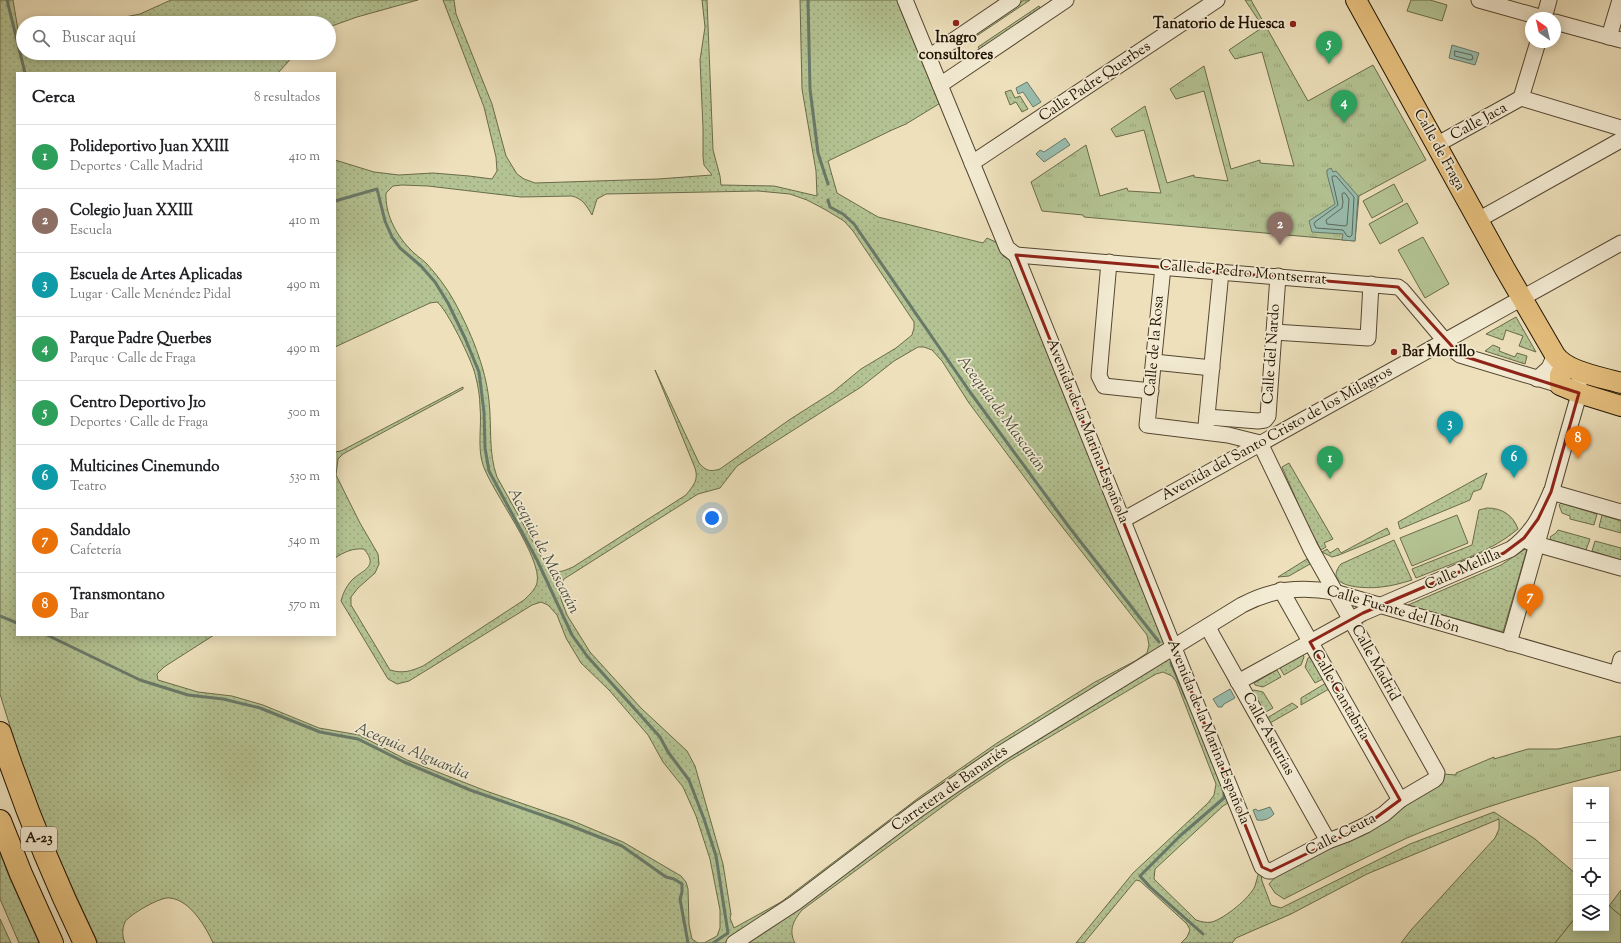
<!DOCTYPE html>
<html lang="es">
<meta charset="utf-8">
<style>
body{margin:0;font-family:"Sorts Mill Goudy",serif;background:#f6f6f6;color:#202124}
.controls{position:absolute;right:12px;bottom:12px;display:grid;overflow:hidden;border-radius:0px;box-shadow:0 2px 10px #0003}
.controls button{width:36px;height:36px;display:grid;place-items:center;padding:0;border:0;border-bottom:1px solid #e0e0e0;background:#fff;color:#202124;font:20px sans-serif}
.compass{position:absolute;left:1525px;top:12px;width:36px;height:36px;border-radius:50%;background:#fff;box-shadow:0 2px 10px #0003;rotate:326deg}
.you{position:absolute;left:712px;top:518px;width:14px;height:14px;margin:-10px;border:3px solid #fff;border-radius:50%;background:#1a73e8;box-shadow:0 0 0 6px #1a73e833}
.badge{display:grid;place-items:center;width:26px;height:26px;border-radius:50%;background:#8f2418;color:#fff;font-size:13px;font-weight:700}
.pin{position:absolute;translate:-50% -33px;filter:drop-shadow(0 1px 2px #0008)}
.pin::after{content:'';position:absolute;top:21px;width:14px;height:12px;background:inherit;clip-path:polygon(0 0,100% 0,50% 100%)}
.list{margin:0;padding:0;list-style:none}
h2{display:flex;justify-content:space-between;align-items:center;height:52px;margin:0;padding:0 16px;font-size:17px}
h2 small{font-size:13px;font-weight:400;color:#757577}
.list li{display:grid;grid-template-columns:26px 1fr auto;gap:12px;align-items:center;box-sizing:border-box;height:64px;padding:0 16px;border-top:1px solid #e0e0e0}
.list b{display:block;font-size:15px;white-space:nowrap}
.list p{margin:0;font-size:13px;white-space:nowrap;color:#757577}
.list em{font-size:13px;font-style:normal;color:#757577}
.icon{flex:none;width:22px;height:22px;fill:none;stroke:currentColor;stroke-width:2;stroke-linecap:round;stroke-linejoin:round}
.map{position:relative;flex:none;width:1621px;height:943px;overflow:hidden}
.search{position:absolute;background:#fff;box-shadow:0 2px 10px #0003;left:16px;top:16px;width:320px;height:44px;display:flex;align-items:center;gap:10px;box-sizing:border-box;padding:0 14px;border-radius:22px;color:#757577;font-size:15px}
.panel{position:absolute;background:#fff;box-shadow:0 2px 10px #0003;left:16px;top:72px;width:320px;height:564px;border-radius:0px}
.map>svg:first-child{display:block}
.grass{fill:url(#grass-dots);stroke:#6a6b4a;fill-rule:evenodd}
.park{fill:url(#park-tufts);stroke:#6a6b4a}
.pitch{fill:#b4c393;stroke:#6a6b4a}
.water{fill:#99bdae;stroke:#697969}
.lines{fill:none;stroke-linecap:round;stroke-linejoin:round}
.shore{stroke:#5d6858;stroke-width:1}
.stream{stroke:#697969;stroke-width:3}
.minor-casing{stroke:#544630;stroke-width:17}
.major-casing{stroke:#211302;stroke-width:22}
.highway-casing{stroke:#211302;stroke-width:24}
.minor{stroke:#f3ebd3;stroke-width:15}
.major{stroke:#e6c07e;stroke-width:20}
.highway{stroke:#e6c07e;stroke-width:22}
.marked{fill:none;stroke:#8f2418;stroke-width:3;stroke-linejoin:round}
.poi-dot{fill:#8f2418;stroke:#f3ebd3;stroke-width:1.5}
.labels{text-anchor:middle;dominant-baseline:central;stroke-width:3.5;stroke-linejoin:round;paint-order:stroke}
.shield{fill:#f3ebd3;stroke:#605441;stroke-width:1}
.shield-label{font-size:14px;font-weight:bold;fill:#211302}
.poi-label{font-size:15px;font-weight:bold;fill:#211302;stroke:#f3ebd3;text-anchor:end}
.street-label{font-size:15px;fill:#211302;stroke:#f3ebd3}
.water-label{font-size:16px;font-style:italic;fill:#4b4e3e;stroke:#f3ebd3}
</style>
<div class="map">
<svg width="1621" height="943" viewBox="0 0 1621 943">
<defs>
<pattern id="grass-dots" width="8" height="8" patternUnits="userSpaceOnUse"><rect width="8" height="8" fill="#b4c393"/><path d="M2 2h.1M6 6h.1" fill="none" stroke="#9aa77d" stroke-width="1.8" stroke-linecap="round"/></pattern>
<pattern id="park-tufts" width="24" height="20" patternUnits="userSpaceOnUse"><rect width="24" height="20" fill="#b4c393"/><path d="M3 7l-1-3M5 7V3M7 7l1-3M15 17l-1-3M17 17v-4M19 17l1-3" fill="none" stroke="#9aa77d"/></pattern>
</defs>
<rect width="100%" height="100%" fill="#ede0bb"/>
<filter id="stains"><feTurbulence type="fractalNoise" baseFrequency=".005" numOctaves="4"/><feColorMatrix values="0 0 0 0 .2 0 0 0 0 .09 0 0 0 0 .02 0 0 0 .5 -.17"/></filter>
<radialGradient id="worn" r=".72"><stop offset=".6" stop-color="#630" stop-opacity="0"/><stop offset="1" stop-color="#630" stop-opacity=".3"/></radialGradient>
<g class="grass">
<path d="M0 0H13L18 30H23V53H296L278 73H17V635H214L164 667 157 674 158 680 198 692 232 696 263 705 319 728 359 735 407 760 486 791 573 821 623 842 681 876 686 882 688 889 689 925 692 939 698 943H704L717 936 720 928V910L710 859 696 816 683 787 663 762 648 735 609 690 581 663 566 638 557 615 548 605 541 602 532 605 409 681 397 684 388 679 341 601C343 593 346 587 351 581 361 570 380 568 364 549 353 548 344 552 335 558V452L341 451 463 387V389L343 454 338 459 336 475 360 523 378 554 379 564 375 573 358 588 351 597V605L390 670C403 674 411 671 423 666L524 600C529 595 535 590 537 583 543 558 492 492 483 465 477 447 482 426 480 407 480 397 478 385 475 374 472 361 447 309 437 302L430 303 335 347V160L374 172 399 175 433 173 469 176 492 179 497 171 496 157 484 107 443 0H454L456 14 492 104 506 156 517 174 524 179 535 183 658 179 712 175 704 165 703 157V128L700 60 705 27 702 0H707L713 150 720 176 721 185 774 186 817 196 816 171 802 89 800 0H900L942 102 906 124 892 130 828 161 837 193 878 217 983 243 987 238 1000 244 1003 256 1014 263 1233 801 1228 803 1223 806 1155 869 1154 879 1196 920C1202 922 1206 923 1212 922 1225 918 1250 898 1255 886 1257 880 1258 874 1260 868L1262 881 1271 905 1281 908 1410 844 1494 812 1535 839 1576 874V917L1555 943H1401L1411 930 1495 838 1499 829V819L1367 874 1291 914 1236 938 1232 943H1181L1187 937 1190 930 1187 924 1140 881 1136 880 1084 943H1076L1133 873 1208 803 1214 795 1216 784 1176 681 1172 676 1163 672 1156 674 1009 761 964 791 802 910C794 920 788 930 795 943H213C206 927 190 900 170 898 161 896 129 915 125 922 122 929 122 936 125 943H98C76 896 54 849 36 801 22 765 11 730 0 694ZM402 185 428 186 521 197 572 196C583 199 586 205 592 215L597 199 606 194 758 191 790 194 807 200 826 210 844 221 853 231 914 322V328L912 335 896 348 861 369 833 392 789 420 720 469C710 472 706 471 699 463L655 370 695 468C699 480 693 486 686 495L573 567C561 572 556 575 546 565L497 477C488 452 492 427 489 401 486 368 470 330 454 301 447 288 437 275 427 264 421 258 414 254 409 248 395 233 385 213 386 193L393 186ZM918 347H924L932 350 942 361 969 403 1049 510 1147 635 1149 645 1147 653 1135 661 1095 682 997 743 921 796 781 902 734 928 730 918 731 914 723 864 695 766 687 751 641 708 590 652 567 615 561 599 559 589 564 579 698 494 720 488 737 466 861 387 894 361Z"/>
<polygon points="171,0 418,0 357,17 329,27 329,23 95,23 140,14"/>
<polygon points="1024,0 1030,0 972,39 970,36"/>
<polygon points="1039,6 1041,9 980,50 978,47"/>
<polygon points="1011,90 1015,98 1020,96 1028,109 1022,112 1016,102 1010,105 1005,92"/>
<polygon points="1516,317 1536,352 1519,346 1523,336 1506,330 1503,340 1486,334"/>
<polygon points="1493,345 1500,348 1499,351 1515,357 1517,353 1527,356 1525,364 1485,351"/>
<polygon points="1289,463 1333,539 1324,543 1326,547 1321,550 1307,524 1282,467"/>
<polygon points="1487,473 1481,489 1473,492 1470,500 1400,529 1398,522"/>
<polygon points="1561,503 1597,514 1594,525 1570,519 1570,516 1562,513 1559,505"/>
<path d="M1487 508C1502 508 1513 515 1518 529 1490 553 1450 564 1416 578L1412 569 1472 545 1479 510Z"/>
<polygon points="1602,515 1621,521 1621,533 1599,527"/>
<polygon points="1387,528 1390,534 1339,555 1332,557 1322,552 1327,549 1330,553 1338,548 1341,553"/>
<polygon points="1558,530 1590,539 1586,550 1551,540 1550,537 1556,533"/>
<path d="M1394 540 1412 580C1402 583 1392 586 1381 587 1367 589 1321 588 1341 564Z"/>
<polygon points="1595,541 1621,548 1621,560 1592,551"/>
<polygon points="1525,549 1527,549 1503,632 1408,605 1501,565"/>
<polygon points="1307,559 1310,564 1289,576 1278,577"/>
<polygon points="1303,655 1304,657 1301,665 1284,675 1280,668"/>
<polygon points="1311,657 1323,679 1315,683 1305,667 1308,658"/>
<polygon points="1277,670 1281,677 1263,687 1255,685 1254,683"/>
<polygon points="1326,683 1329,689 1301,705 1301,698"/>
<polygon points="1254,690 1263,692 1273,708 1264,713 1251,691"/>
<polygon points="1292,703 1298,707 1270,723 1267,718"/>
<polygon points="0,852 8,874 39,943 19,943 0,899"/>
<polygon points="0,919 11,943 0,943"/>
</g>
<g class="park">
<polygon points="1245,0 1251,0 1308,101 1373,65 1426,160 1359,196 1355,241 1084,217 1083,215 1042,211 1031,182 1086,145 1100,196 1127,188 1128,191 1161,193 1144,130 1116,137 1111,129 1145,106 1167,183 1194,175 1194,177 1228,181 1204,91 1176,99 1170,89 1204,66 1231,169 1260,160 1260,163 1294,166 1262,52 1235,59 1229,50 1263,27"/>
<path d="M1621 736V770C1548 787 1476 808 1407 838 1365 857 1325 878 1284 899L1275 893 1269 884 1277 875 1443 774 1456 775V773L1494 757V759L1528 749H1558Z"/>
<polygon points="1621,890 1621,916 1609,906"/>
</g>
<g class="pitch">
<polygon points="1411,0 1430,0 1447,5 1442,21 1407,11"/>
<polygon points="1394,184 1403,201 1372,218 1363,201"/>
<polygon points="1407,203 1418,223 1380,244 1369,224"/>
<polygon points="1423,237 1449,284 1425,298 1398,250"/>
<polygon points="1457,515 1468,543 1412,566 1400,538"/>
<polygon points="1606,903 1621,916 1621,943 1555,943 1576,917 1576,928 1606,928"/>
</g>
<g class="water">
<polygon points="1452,45 1479,53 1475,65 1449,58"/>
<polygon points="1027,82 1041,102 1033,107 1023,92 1018,94 1016,88"/>
<polygon points="1065,138 1070,145 1044,162 1036,154 1040,150 1044,152"/>
<polygon points="1331,168 1333,172 1336,171 1358,196 1355,241 1342,240 1343,234 1312,232 1309,221 1335,204 1327,174 1327,170"/>
<polygon points="1230,689 1235,698 1224,704 1222,707 1218,707 1213,699"/>
<path d="M1270 807 1274 814C1269 819 1264 821 1257 820L1253 810 1256 809 1258 811Z"/>
</g>
<g class="lines">
<g class="shore">
<polygon points="1455,51 1472,55 1473,59 1470,60 1455,56"/>
<polygon points="1333,176 1336,176 1354,197 1352,235 1350,237 1347,236 1343,230 1316,228 1314,224 1315,222 1338,205 1332,178"/>
<polygon points="1343,193 1345,193 1349,199 1347,225 1345,226 1327,224 1326,220 1342,208 1343,202 1342,195"/>
</g>
<g class="stream">
<polyline points="7,0 25,73"/>
<polyline points="808,0 810,89 818,153 828,184"/>
<polyline points="828,200 830,207 843,214 854,224 970,392 1069,527 1159,642"/>
<polyline points="335,201 377,189 385,221 392,237 400,248 421,266 435,282 448,303 465,338 479,372 484,412 485,448 489,471 537,560 572,635 587,656 660,737 668,752 689,780 704,819 716,856 728,933 713,943"/>
<polyline points="0,616 17,623"/>
<polyline points="47,635 140,680 188,695 223,699 260,708 320,732 358,739 404,762 470,790 556,820 622,846 666,877 674,879 682,884 682,892 680,899 688,943"/>
<polyline points="1171,663 1186,698"/>
<polyline points="1203,934 1150,887 1140,876 1181,835 1224,798 1224,792"/>
</g>
<g class="minor-casing">
<g id="minor">
<polyline points="905,0 1007,248 1016,255 1262,867 1268,871 1271,871 1328,841 1347,834 1366,825 1384,814 1400,800 1434,780 1436,778 1437,773 1311,549 1260,443 1228,435 1147,425 1163,267"/>
<polyline points="1479,0 1543,18"/>
<polyline points="1544,18 1549,0"/>
<polyline points="1555,22 1621,40"/>
<polyline points="1609,37 1620,0"/>
<polyline points="929,57 1013,0"/>
<polyline points="940,85 1066,0"/>
<polyline points="1521,98 1621,128"/>
<polyline points="1521,98 1538,42"/>
<polyline points="1436,145 1521,98"/>
<polyline points="972,163 1217,0"/>
<polyline points="1478,220 1621,140"/>
<polyline points="1016,255 1398,287 1402,290 1451,348 1460,355 1560,385"/>
<polyline points="1109,262 1099,376 1104,386 1151,391"/>
<polyline points="1274,332 1368,338 1371,284"/>
<polyline points="1154,362 1212,368"/>
<polyline points="1537,379 1549,368 1555,355"/>
<polyline points="1207,417 1258,421 1265,420 1268,416 1278,276"/>
<polyline points="1206,426 1221,272"/>
<polyline points="1551,492 1621,512"/>
<polyline points="1123,520 1621,243"/>
<polyline points="1529,542 1621,568"/>
<polyline points="1281,590 1400,800"/>
<polyline points="1208,626 1212,635 1328,841"/>
<path d="M1509 643C1533 561 1554 480 1578 398L1579 383"/>
<polyline points="1617,674 1621,659"/>
<path d="M1238 682 1363 613 1511 549C1532 534 1541 515 1551 492"/>
<path d="M734 943 795 903 919 809 1000 754 1242 605C1272 589 1301 586 1334 592L1621 675"/>
</g>
</g>
<g class="major-casing">
<g id="major">
<path d="M1356 0 1505 269 1555 355C1567 372 1601 377 1621 383"/>
<polyline points="1566,366 1560,375 1560,385 1579,393 1621,406"/>
</g>
</g>
<g class="highway-casing">
<g id="highway">
<path d="M0 733C24 805 52 875 85 943"/>
<polyline points="0,821 21,874 52,943"/>
</g>
</g>
<use href="#minor" class="minor"/>
<use href="#major" class="major"/>
<use href="#highway" class="highway"/>
</g>
<path class="marked" d="M1016 255 1398 287 1460 355 1579 393 1551 492 1538 519 1524 538 1504 553 1363 613 1310 642 1400 800 1366 825 1271 871 1262 867Z"/>
<g class="poi-dot">
<circle cx="956" cy="23" r="4"/>
<circle cx="1293" cy="24" r="4"/>
<circle cx="1394" cy="352" r="4"/>
</g>
<g class="labels">
<rect class="shield" x="21" y="827" width="36" height="24" rx="3"/>
<g class="shield-label">
<text x="39" y="839">A-23</text>
</g>
<g class="poi-label">
<text x="1285" y="24">Tanatorio de Huesca</text>
<text x="956" y="38" text-anchor="middle">Inagro<tspan x="956" dy="17">consultores</tspan></text>
<text x="1402" y="352" text-anchor="start">Bar Morillo</text>
</g>
<g class="street-label">
<text transform="translate(1095 82) rotate(-34)">Calle Padre Querbes</text>
<text transform="translate(1479 122) rotate(-29)">Calle Jaca</text>
<text transform="translate(1439 150) rotate(61)">Calle de Fraga</text>
<text transform="translate(1243 273) rotate(5)">Calle de Pedro Montserrat</text>
<text transform="translate(1155 346) rotate(-85)">Calle de la Rosa</text>
<text transform="translate(1272 354) rotate(-86)">Calle del Nardo</text>
<text transform="translate(1087 431) rotate(68)">Avenida de la Marina Española</text>
<text transform="translate(1277 434) rotate(-29)">Avenida del Santo Cristo de los Milagros</text>
<text transform="translate(1463 570) rotate(-24)">Calle Melilla</text>
<text transform="translate(1393 610) rotate(16)">Calle Fuente del Ibón</text>
<text transform="translate(1375 663) rotate(61)">Calle Madrid</text>
<text transform="translate(1340 695) rotate(60)">Calle Cantabria</text>
<text transform="translate(1208 732) rotate(68)">Avenida de la Marina Española</text>
<text transform="translate(1268 734) rotate(61)">Calle Asturias</text>
<text transform="translate(950 789) rotate(-35)">Carretera de Banariés</text>
<text transform="translate(1341 835) rotate(-27)">Calle Ceuta</text>
</g>
<g class="water-label">
<text transform="translate(1001 414) rotate(54)">Acequia de Mascarán</text>
<text transform="translate(543 551) rotate(63)">Acequia de Mascarán</text>
<text transform="translate(412 752) rotate(23)">Acequia Alguardia</text>
</g>
</g>
<rect width="100%" height="100%" filter="url(#stains)"/>
<rect width="100%" height="100%" fill="url(#worn)"/>
</svg>
<div class="controls">
<button>+</button>
<button>−</button>
<button><svg class="icon" aria-label="locate" viewBox="0 0 24 24"><circle cx="12" cy="12" r="6"/><path d="M12 2v4M12 18v4M2 12h4M18 12h4"/></svg></button>
<button><svg class="icon" aria-label="layers" viewBox="0 0 24 24"><path d="M12 4l9 5-9 5-9-5zM3 14l9 5 9-5"/></svg></button>
</div>
<svg class="compass" viewBox="-18 -18 36 36"><path d="M0-13l5 13h-10z" fill="#e53935"/><path d="M0 13l5-13h-10z" fill="#757577"/></svg>
<div class="you"></div>
<div class="pin badge" style="left:1330px;top:479px;background:#2e9e5b">1</div>
<div class="pin badge" style="left:1280px;top:245px;background:#8d6e63">2</div>
<div class="pin badge" style="left:1450px;top:444px;background:#0f9aa8">3</div>
<div class="pin badge" style="left:1344px;top:123px;background:#2e9e5b">4</div>
<div class="pin badge" style="left:1329px;top:64px;background:#2e9e5b">5</div>
<div class="pin badge" style="left:1514px;top:478px;background:#0f9aa8">6</div>
<div class="pin badge" style="left:1530px;top:617px;background:#e8710a">7</div>
<div class="pin badge" style="left:1578px;top:459px;background:#e8710a">8</div>
<div class="search"><svg class="icon" aria-label="search" viewBox="0 0 24 24"><circle cx="10" cy="10" r="6"/><path d="M15 15l6 6"/></svg>Buscar aquí</div>
<section class="panel">
<h2>Cerca<small>8 resultados</small></h2>
<ul class="list">
<li><span class="badge" style="background:#2e9e5b">1</span><div><b>Polideportivo Juan XXIII</b><p>Deportes · Calle Madrid</p></div><em>410 m</em></li>
<li><span class="badge" style="background:#8d6e63">2</span><div><b>Colegio Juan XXIII</b><p>Escuela</p></div><em>410 m</em></li>
<li><span class="badge" style="background:#0f9aa8">3</span><div><b>Escuela de Artes Aplicadas</b><p>Lugar · Calle Menéndez Pidal</p></div><em>490 m</em></li>
<li><span class="badge" style="background:#2e9e5b">4</span><div><b>Parque Padre Querbes</b><p>Parque · Calle de Fraga</p></div><em>490 m</em></li>
<li><span class="badge" style="background:#2e9e5b">5</span><div><b>Centro Deportivo J10</b><p>Deportes · Calle de Fraga</p></div><em>500 m</em></li>
<li><span class="badge" style="background:#0f9aa8">6</span><div><b>Multicines Cinemundo</b><p>Teatro</p></div><em>530 m</em></li>
<li><span class="badge" style="background:#e8710a">7</span><div><b>Sanddalo</b><p>Cafetería</p></div><em>540 m</em></li>
<li><span class="badge" style="background:#e8710a">8</span><div><b>Transmontano</b><p>Bar</p></div><em>570 m</em></li>
</ul>
</section>
</div>
